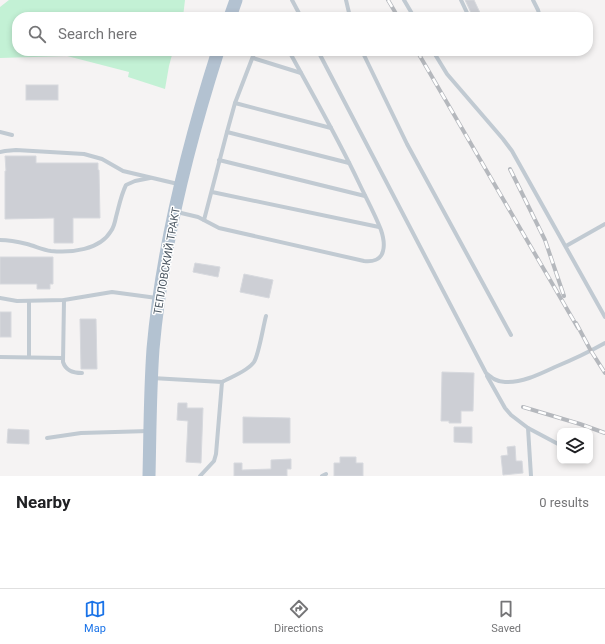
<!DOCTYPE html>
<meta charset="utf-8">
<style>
body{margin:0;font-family:Roboto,sans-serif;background:#f2f2f2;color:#202124}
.controls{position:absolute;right:12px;bottom:12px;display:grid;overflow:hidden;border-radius:8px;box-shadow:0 2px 6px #0003}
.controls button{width:36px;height:36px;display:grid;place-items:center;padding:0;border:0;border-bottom:1px solid #e0e0e0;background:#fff;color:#202124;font:20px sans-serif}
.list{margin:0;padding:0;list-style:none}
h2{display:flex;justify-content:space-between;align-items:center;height:52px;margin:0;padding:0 16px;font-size:17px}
h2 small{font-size:13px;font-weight:400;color:#757577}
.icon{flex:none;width:22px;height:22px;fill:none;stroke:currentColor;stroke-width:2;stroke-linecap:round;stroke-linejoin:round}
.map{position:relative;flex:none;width:605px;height:476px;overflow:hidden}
.search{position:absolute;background:#fff;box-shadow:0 2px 6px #0003;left:12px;right:12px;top:12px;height:44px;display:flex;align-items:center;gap:10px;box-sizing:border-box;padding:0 14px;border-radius:16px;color:#757577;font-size:15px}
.sheet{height:112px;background:#fff}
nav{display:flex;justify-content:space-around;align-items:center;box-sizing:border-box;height:56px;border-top:1px solid #e0e0e0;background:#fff;font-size:11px;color:#757577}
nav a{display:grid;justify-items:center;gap:2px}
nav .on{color:#1a73e8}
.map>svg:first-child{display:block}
.green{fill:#c3f1d5}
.building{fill:#cdcfd5;stroke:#d7d9de}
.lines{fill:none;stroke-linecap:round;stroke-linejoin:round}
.lane{stroke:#c1cad2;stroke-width:4}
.primary{stroke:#b3c2d1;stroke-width:13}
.rail-casing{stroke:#b5b8bd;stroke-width:4}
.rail{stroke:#fff;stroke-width:2.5;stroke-dasharray:8;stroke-linecap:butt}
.labels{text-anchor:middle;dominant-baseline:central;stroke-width:3;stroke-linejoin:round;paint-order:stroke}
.street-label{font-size:11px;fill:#4a5661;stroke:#fff}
</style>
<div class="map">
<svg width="605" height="476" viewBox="0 0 605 476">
<rect width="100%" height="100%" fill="#f5f3f3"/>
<polygon class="green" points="9,0 185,0 183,17 17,17 17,51 173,51 169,66 165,89 128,77 129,72 67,56 0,58 0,7"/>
<g class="building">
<polygon points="465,0 474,0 482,17 473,17"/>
<rect x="26" y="85" width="32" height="15"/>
<polygon points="5,156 36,156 36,163 98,163 98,170 99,170 100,218 73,218 73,243 54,243 54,218 5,219 5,171 6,171"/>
<polygon points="0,257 53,257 53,284 50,284 50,289 37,289 37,284 0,284"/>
<polygon points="195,263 220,267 218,277 193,272"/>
<polygon points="244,274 273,280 269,298 240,292"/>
<rect x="0" y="312" width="11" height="25"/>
<polygon points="80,319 96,319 97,369 81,369"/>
<polygon points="442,372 474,373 473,411 461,411 461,423 449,423 449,421 441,421"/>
<polygon points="178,403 187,403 187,408 203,408 201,463 186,462 188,421 177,420"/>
<polygon points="243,417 290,418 290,443 243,443"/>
<polygon points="454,427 472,427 472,443 454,442"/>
<polygon points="8,429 29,430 29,444 7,443"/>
<polygon points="515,446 516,461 522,461 523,473 503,475 501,456 508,455 507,447"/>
<polygon points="340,457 356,457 356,463 363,463 363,476 334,476 334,463 340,463"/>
<polygon points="291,459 291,469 287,469 287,476 234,476 234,463 242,463 242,470 271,469 271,460"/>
</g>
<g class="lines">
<g class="lane">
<polyline points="292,0 301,17"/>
<polyline points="346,0 350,17"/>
<polyline points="404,0 414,17"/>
<polyline points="461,0 469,17"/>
<polyline points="533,0 538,10 540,17"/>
<path d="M318 51 486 373C492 378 497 382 505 382 522 383 540 374 555 367 572 360 589 352 605 343"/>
<polyline points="362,51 407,144 511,335"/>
<polyline points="433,51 447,74 503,139 512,151 605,317"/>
<polyline points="253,58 301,73"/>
<polyline points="235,103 331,128"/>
<polyline points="0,132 12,135"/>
<polyline points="227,132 349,163"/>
<polyline points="0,152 5,151 16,150 84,154 102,159 123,171 178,184"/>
<polyline points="219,160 365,196"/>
<polyline points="212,192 379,227"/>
<path d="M177 212 198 217 219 228 364 261C372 262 381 260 383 251 385 244 383 236 381 230 375 214 366 198 359 183 338 138 313 95 289 51"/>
<polyline points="204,220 227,132 235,103 255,51"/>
<path d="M0 240C9 240 19 242 27 244 35 246 43 250 51 251 71 253 100 250 111 231 114 227 115 222 116 217 119 206 121 195 126 185L135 181 150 178"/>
<polyline points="566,246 605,224"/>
<polyline points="0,298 17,301 64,300 112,292 157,298"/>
<path d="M64 300 63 362C66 371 73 373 82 373"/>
<polyline points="0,357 62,358"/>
<polyline points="29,357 29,301"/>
<polyline points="487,376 505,408 511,415 528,428 531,476"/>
<polyline points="152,378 222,382 216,454 214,461 200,476"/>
<path d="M222 382C231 377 248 371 254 362 259 354 263 327 266 316"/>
<polyline points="528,428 560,445"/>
<polyline points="47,438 81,433 149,431"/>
<polyline points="322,476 326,474"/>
</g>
<g class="primary">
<polyline points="230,17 236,0"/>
<path d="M149 476C150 434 150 391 153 349 162 247 187 148 218 51"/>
</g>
<g class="rail-casing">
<g id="rail">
<polyline points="388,0 398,17"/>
<polyline points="417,51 578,328"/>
<polyline points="510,169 545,240 564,296"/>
<polyline points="576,323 591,351 605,373"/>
<polyline points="523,407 580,424 605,433"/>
</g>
</g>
<use href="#rail" class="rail"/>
</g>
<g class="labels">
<g class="street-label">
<text transform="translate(167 261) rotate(-80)">ТЕПЛОВСКИЙ ТРАКТ</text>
</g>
</g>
</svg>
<div class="controls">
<button><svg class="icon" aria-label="layers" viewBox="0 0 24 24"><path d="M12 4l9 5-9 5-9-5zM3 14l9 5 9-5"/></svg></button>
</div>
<div class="search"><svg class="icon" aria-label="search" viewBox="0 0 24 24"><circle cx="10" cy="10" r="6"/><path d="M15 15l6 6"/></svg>Search here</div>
</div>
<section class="sheet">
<h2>Nearby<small>0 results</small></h2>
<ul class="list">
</ul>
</section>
<nav>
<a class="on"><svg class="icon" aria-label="map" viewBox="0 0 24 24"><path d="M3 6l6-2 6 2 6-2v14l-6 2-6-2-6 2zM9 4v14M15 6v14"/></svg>Map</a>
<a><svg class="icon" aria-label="directions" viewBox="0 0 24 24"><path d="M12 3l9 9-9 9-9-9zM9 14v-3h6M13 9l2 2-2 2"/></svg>Directions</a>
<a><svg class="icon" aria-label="saved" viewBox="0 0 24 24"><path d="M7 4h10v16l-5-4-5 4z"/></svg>Saved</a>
</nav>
